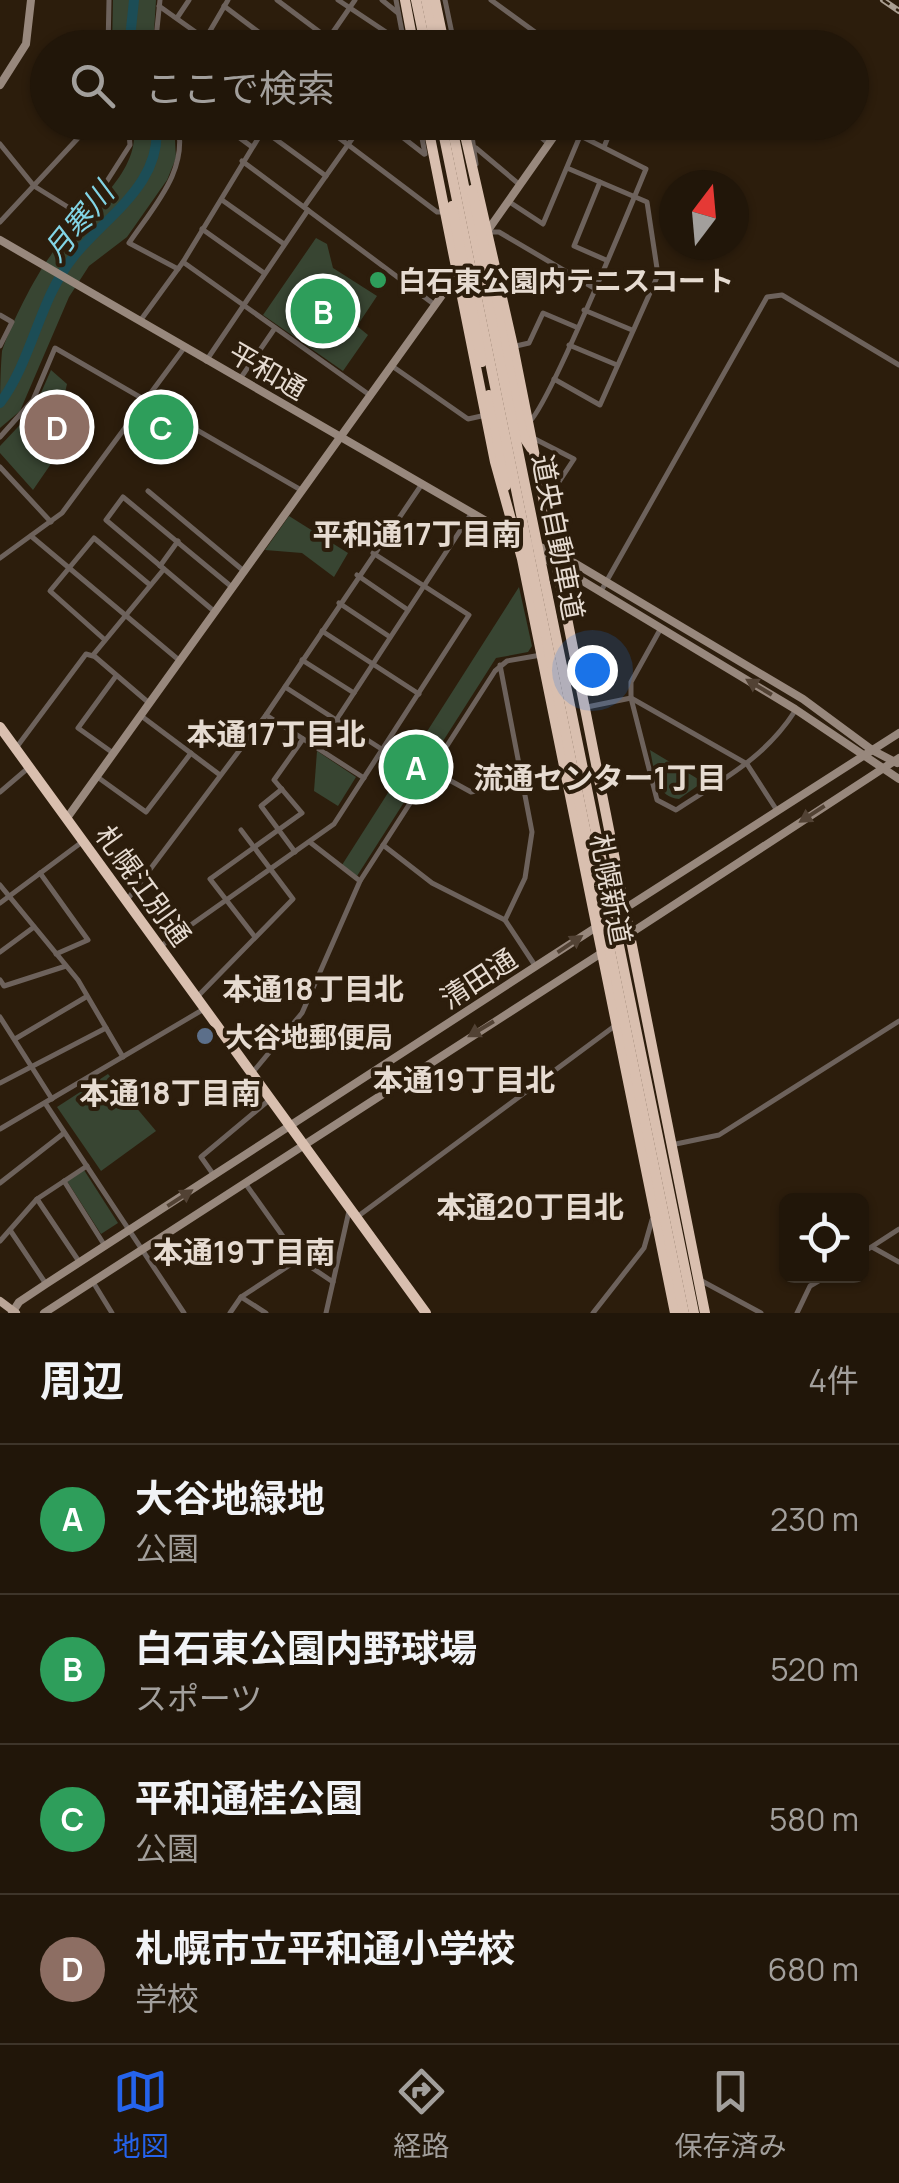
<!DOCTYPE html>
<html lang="ja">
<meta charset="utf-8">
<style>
body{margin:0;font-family:Manrope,"Noto Sans JP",sans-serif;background:#291f12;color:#f1f3f6}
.controls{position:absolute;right:30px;bottom:30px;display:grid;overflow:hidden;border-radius:15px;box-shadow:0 2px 8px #0004}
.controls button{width:90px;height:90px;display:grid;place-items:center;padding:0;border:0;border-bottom:2px solid #3e352a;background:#211609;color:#f1f3f6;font:50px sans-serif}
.compass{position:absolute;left:659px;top:170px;width:90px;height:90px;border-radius:50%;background:#211609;box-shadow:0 2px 8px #0004;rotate:16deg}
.you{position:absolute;left:592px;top:670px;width:35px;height:35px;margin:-25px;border:8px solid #fff;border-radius:50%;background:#1a73e8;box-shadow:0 0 0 15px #1a73e833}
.badge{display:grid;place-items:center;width:65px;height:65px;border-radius:50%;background:#2563eb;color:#fff;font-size:32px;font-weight:700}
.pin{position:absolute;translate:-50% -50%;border:5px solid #fff;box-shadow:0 2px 10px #0006}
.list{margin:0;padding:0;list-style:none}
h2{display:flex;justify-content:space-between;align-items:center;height:130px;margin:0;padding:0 40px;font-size:42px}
h2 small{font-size:32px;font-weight:400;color:#a29f9c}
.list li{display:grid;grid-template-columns:65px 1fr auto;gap:30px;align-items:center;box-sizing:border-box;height:150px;padding:0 40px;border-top:2px solid #3e352a}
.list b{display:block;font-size:38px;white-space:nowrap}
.list p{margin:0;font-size:32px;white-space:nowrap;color:#a29f9c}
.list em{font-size:32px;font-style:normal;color:#a29f9c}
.icon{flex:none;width:55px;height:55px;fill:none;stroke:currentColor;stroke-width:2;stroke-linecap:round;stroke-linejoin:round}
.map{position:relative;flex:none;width:899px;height:1313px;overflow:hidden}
.search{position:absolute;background:#211609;box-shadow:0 2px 8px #0004;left:30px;right:30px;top:30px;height:110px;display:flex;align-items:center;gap:25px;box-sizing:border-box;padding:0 35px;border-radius:55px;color:#a29f9c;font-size:38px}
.sheet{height:730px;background:#211609}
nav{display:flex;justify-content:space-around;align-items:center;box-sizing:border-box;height:140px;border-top:2px solid #3e352a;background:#211609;font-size:28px;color:#a29f9c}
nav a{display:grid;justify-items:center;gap:5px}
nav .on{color:#2563eb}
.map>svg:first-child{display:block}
.green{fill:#384532}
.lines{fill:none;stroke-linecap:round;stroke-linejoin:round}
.river{stroke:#1c4d56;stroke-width:10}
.street{stroke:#6d625c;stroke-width:5}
.secondary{stroke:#98887d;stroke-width:8}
.primary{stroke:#baa597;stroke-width:8}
.highway{stroke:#d9bfaf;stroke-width:10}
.rail-casing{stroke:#ab9f92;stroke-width:6}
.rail{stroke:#2c1d0c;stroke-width:2.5;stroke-dasharray:8;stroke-linecap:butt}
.highway-bridge{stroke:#d9bfaf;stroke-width:10}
.oneway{fill:#524234}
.leisure-dot{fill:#2e9e5b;stroke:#2c1d0c;stroke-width:4}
.service-dot{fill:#5c6f8a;stroke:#2c1d0c;stroke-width:4}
.labels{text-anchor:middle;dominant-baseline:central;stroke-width:8;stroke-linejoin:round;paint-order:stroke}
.poi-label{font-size:28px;font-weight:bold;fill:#e6dbd1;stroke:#2c1d0c;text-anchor:start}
.street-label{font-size:28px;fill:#e6dbd1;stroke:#2c1d0c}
.water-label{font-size:30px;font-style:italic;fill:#82d4e5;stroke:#2c1d0c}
.neighbourhood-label{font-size:30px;font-weight:bold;fill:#e6dbd1;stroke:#2c1d0c}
</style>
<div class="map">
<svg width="899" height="1313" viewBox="0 0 899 1313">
<rect width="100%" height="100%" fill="#2c1d0c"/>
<g class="green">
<polygon points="113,0 156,0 153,47 112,48"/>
<path d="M132 123H174L176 158 167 180 127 237 89 266 69 297 20 411 0 428C0 404 0 373 2 351 11 324 34 278 51 255 75 220 147 172 132 123Z"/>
<polygon points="316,238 327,244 333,268 377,296 357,326 368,335 343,371 263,315"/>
<polygon points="51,370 67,384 64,397 86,413 33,490 0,453 0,446 33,411"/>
<polygon points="146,408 187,430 174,450 137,425"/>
<polygon points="289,516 348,553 334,577 302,553 265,550"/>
<polygon points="519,587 532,646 528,652 496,658 357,876 342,865"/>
<path d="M650 750 703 782 679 799C654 796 655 771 650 750Z"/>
<polygon points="317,751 356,777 338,806 314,791"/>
<polygon points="108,1074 156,1131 101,1171 57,1107"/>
<polygon points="84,1170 118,1223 101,1234 67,1181"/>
</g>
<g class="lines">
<g class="river">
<polyline points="129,48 134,0"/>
<path d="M0 403C33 359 39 299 74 256 107 215 164 183 156 122"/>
</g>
<g class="street">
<polyline points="277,0 341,48"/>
<polyline points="338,0 404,44"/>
<polyline points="382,0 398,13"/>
<polyline points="396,0 405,48"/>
<polyline points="445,0 455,48"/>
<polyline points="491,0 557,48"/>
<polyline points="159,6 218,48"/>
<polyline points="224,6 280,48"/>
<polyline points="177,18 189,0"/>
<polyline points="108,48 109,0"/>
<polyline points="155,48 160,0"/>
<polyline points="200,48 228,0"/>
<polyline points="322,48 355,0"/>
<path d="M177 122C190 169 154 206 129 243L178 269"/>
<polyline points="218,122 252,147"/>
<polyline points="252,122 326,176"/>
<polyline points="318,122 437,212 444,212"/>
<polyline points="383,122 424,154"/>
<polyline points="419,122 425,154"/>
<polyline points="470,122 476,164"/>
<polyline points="523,122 549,144"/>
<polyline points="0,144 34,186 84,217 130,145 128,122"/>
<polyline points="604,147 614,122"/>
<polyline points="476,148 520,185"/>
<polyline points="242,161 435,305"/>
<polyline points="600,182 574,246 606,260"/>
<polyline points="222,200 284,244"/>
<polyline points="508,201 543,224 580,136"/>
<polyline points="304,207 364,122"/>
<polyline points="0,222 93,122"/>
<polyline points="202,229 264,273"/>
<polyline points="489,232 499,232 594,288"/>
<polyline points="183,262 371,396"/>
<polyline points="584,310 632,330"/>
<polyline points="0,315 12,322 0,346"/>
<polyline points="140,321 183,262 268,122"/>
<polyline points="569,345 617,365"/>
<polyline points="516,346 529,343 543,313 576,327"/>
<polyline points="206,361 308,210"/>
<polyline points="392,366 468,419 486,415"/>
<polyline points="240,379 275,328"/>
<polyline points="554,379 600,405 658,275 647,202 567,168"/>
<path d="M528 423C547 411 631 205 646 169L561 126"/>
<polyline points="0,437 33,400 55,348 301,490"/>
<polyline points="533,438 574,459 551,494 545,495"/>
<polyline points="0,467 51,522"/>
<polyline points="148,491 245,572"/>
<polyline points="31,536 180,661"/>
<polyline points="0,558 62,513 184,348"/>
<polyline points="160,566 178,541"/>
<polyline points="357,575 408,610"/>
<polyline points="601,591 767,297 782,295 899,365"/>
<polyline points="339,603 390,637"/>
<polyline points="215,612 106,520 123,497 233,588"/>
<path d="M661 628 631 682V698L657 800 676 810C723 779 764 759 795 711"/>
<polyline points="322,631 419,694"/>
<polyline points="105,640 50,591 94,538 150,585"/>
<polyline points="302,660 354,693"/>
<polyline points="500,665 532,832 525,878 505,920"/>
<polyline points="285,687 383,750"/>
<polyline points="149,703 93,655 164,569"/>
<polyline points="587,707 631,698 747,764 776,809"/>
<polyline points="140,715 220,775"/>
<polyline points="266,715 364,778"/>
<polyline points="16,748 86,654 93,656"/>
<polyline points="318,748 471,514"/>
<polyline points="113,753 78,728 116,676"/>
<polyline points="431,770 471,792 565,773"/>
<polyline points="96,776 146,812 191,753"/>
<polyline points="282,789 261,806 295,852"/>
<polyline points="0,792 27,769"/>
<polyline points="311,843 360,881"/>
<polyline points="383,845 432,883 505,920 536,967"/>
<polyline points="40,873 88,940 56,954"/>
<polyline points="0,885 78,980 123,1057"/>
<polyline points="127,900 266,715 422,484"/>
<polyline points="0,903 82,842"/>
<polyline points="255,937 210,879 302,813 274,780 303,739"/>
<polyline points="161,946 334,824 469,615 373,553"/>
<polyline points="0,952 34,927"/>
<polyline points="0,980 4,986 66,966"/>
<polyline points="198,996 293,899 241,830"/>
<polyline points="0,1017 52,1099"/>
<polyline points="15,1039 86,997"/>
<polyline points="253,1072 302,1013 360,881 495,671 507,661 541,655"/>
<polyline points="0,1083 106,1028"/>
<polyline points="45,1103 184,1313"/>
<polyline points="0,1129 204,1009"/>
<polyline points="671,1145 719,1135 899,1021"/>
<polyline points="213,1174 201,1157 268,1101"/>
<polyline points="64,1181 105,1246"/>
<polyline points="0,1183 64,1133"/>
<polyline points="245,1183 299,1259 333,1282"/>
<polyline points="37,1199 80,1263"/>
<polyline points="357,1217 616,1025"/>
<polyline points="10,1230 46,1284"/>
<polyline points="0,1241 37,1199 87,1166"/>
<polyline points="872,1247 899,1262"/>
<polyline points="862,1253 899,1229"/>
<polyline points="700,1280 761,1313"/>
<polyline points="93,1282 112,1313"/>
<polyline points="241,1297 266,1313"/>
<polyline points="230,1313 241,1297 299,1259"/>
<polyline points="326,1313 349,1211"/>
<polyline points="593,1313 644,1248 652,1220"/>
<polyline points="797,1313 810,1286 827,1276"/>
</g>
<g class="secondary">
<polyline points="0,85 26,44 31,0"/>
<polyline points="486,233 564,122"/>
<polyline points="0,240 519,540"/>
<polyline points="533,544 566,558 803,699 872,750 897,763"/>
<polyline points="538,554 795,709 899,779"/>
<polyline points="67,818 458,273"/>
<polyline points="621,911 899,733"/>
<polyline points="614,944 899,758"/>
<polyline points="12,1313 19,1302 46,1284 601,924"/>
<polyline points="44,1313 603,952"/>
</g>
<polyline class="primary" points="0,1301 16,1313"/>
<g class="highway">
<polyline points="405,0 414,48"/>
<polyline points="416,0 426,48"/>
<polyline points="426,0 436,48"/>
<polyline points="435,0 445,48"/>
<polyline points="427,122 495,462 522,559 675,1313"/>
<polyline points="462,122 513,346 705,1313"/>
<polyline points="494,294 523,436 531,448"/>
<polyline points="489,395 506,486"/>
<polyline points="0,727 426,1313"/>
</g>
<g class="rail-casing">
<polyline id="rail" points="883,0 899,11"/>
</g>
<use href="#rail" class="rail"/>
<g class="highway-bridge">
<polyline points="441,122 684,1313"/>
<polyline points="451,122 694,1313"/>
<polyline points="472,190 494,294"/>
<polyline points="452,206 482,362"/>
</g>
</g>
<defs><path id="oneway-solid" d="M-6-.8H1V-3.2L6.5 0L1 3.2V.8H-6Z" transform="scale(2.5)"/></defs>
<g class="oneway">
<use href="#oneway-solid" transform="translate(759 687) rotate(-149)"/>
<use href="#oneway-solid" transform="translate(812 814) rotate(147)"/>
<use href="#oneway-solid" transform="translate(570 944) rotate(-34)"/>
<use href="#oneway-solid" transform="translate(481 1029) rotate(149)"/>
<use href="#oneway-solid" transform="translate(180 1198) rotate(-33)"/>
</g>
<circle class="leisure-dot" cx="378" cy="280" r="10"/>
<circle class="service-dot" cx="205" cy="1036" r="10"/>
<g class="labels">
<g class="poi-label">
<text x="398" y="280">白石東公園内テニスコート</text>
<text x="225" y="1036">大谷地郵便局</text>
</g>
<g class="street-label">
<text transform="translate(268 370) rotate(30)">平和通</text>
<text transform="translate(559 537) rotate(79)">道央自動車道</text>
<text transform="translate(144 885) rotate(54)">札幌江別通</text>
<text transform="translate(612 889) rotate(79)">札幌新道</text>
<text transform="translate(478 978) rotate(-33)">清田通</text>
</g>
<g class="water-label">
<text transform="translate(78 221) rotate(-51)">月寒川</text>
</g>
<g class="neighbourhood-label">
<text x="417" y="533">平和通17丁目南</text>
<text x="276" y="733">本通17丁目北</text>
<text x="600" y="777">流通センター1丁目</text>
<text x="313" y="988">本通18丁目北</text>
<text x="464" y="1079">本通19丁目北</text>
<text x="170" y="1092">本通18丁目南</text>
<text x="530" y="1206">本通20丁目北</text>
<text x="244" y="1251">本通19丁目南</text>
</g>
</g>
</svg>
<div class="controls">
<button><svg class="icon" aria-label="locate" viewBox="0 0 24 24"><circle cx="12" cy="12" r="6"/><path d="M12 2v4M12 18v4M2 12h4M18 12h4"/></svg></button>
</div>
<svg class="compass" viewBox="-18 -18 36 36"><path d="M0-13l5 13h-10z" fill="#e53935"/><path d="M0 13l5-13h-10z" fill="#a29f9c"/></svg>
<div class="you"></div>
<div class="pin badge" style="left:416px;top:767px;background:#2e9e5b">A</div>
<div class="pin badge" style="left:323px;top:311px;background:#2e9e5b">B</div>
<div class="pin badge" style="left:161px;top:427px;background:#2e9e5b">C</div>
<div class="pin badge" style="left:57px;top:427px;background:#8d6e63">D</div>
<div class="search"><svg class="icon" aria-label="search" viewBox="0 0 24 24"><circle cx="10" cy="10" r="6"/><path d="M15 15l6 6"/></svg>ここで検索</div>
</div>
<section class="sheet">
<h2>周辺<small>4件</small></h2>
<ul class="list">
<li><span class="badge" style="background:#2e9e5b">A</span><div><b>大谷地緑地</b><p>公園</p></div><em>230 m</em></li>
<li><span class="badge" style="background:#2e9e5b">B</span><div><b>白石東公園内野球場</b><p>スポーツ</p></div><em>520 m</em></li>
<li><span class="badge" style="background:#2e9e5b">C</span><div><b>平和通桂公園</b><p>公園</p></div><em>580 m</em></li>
<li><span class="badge" style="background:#8d6e63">D</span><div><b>札幌市立平和通小学校</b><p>学校</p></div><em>680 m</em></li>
</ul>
</section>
<nav>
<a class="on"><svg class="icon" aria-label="map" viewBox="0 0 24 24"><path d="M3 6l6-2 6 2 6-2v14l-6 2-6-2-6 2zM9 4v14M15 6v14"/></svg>地図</a>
<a><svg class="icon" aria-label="directions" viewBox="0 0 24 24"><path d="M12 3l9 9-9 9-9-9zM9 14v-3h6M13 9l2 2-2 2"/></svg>経路</a>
<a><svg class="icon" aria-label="saved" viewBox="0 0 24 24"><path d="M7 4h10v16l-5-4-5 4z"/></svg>保存済み</a>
</nav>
